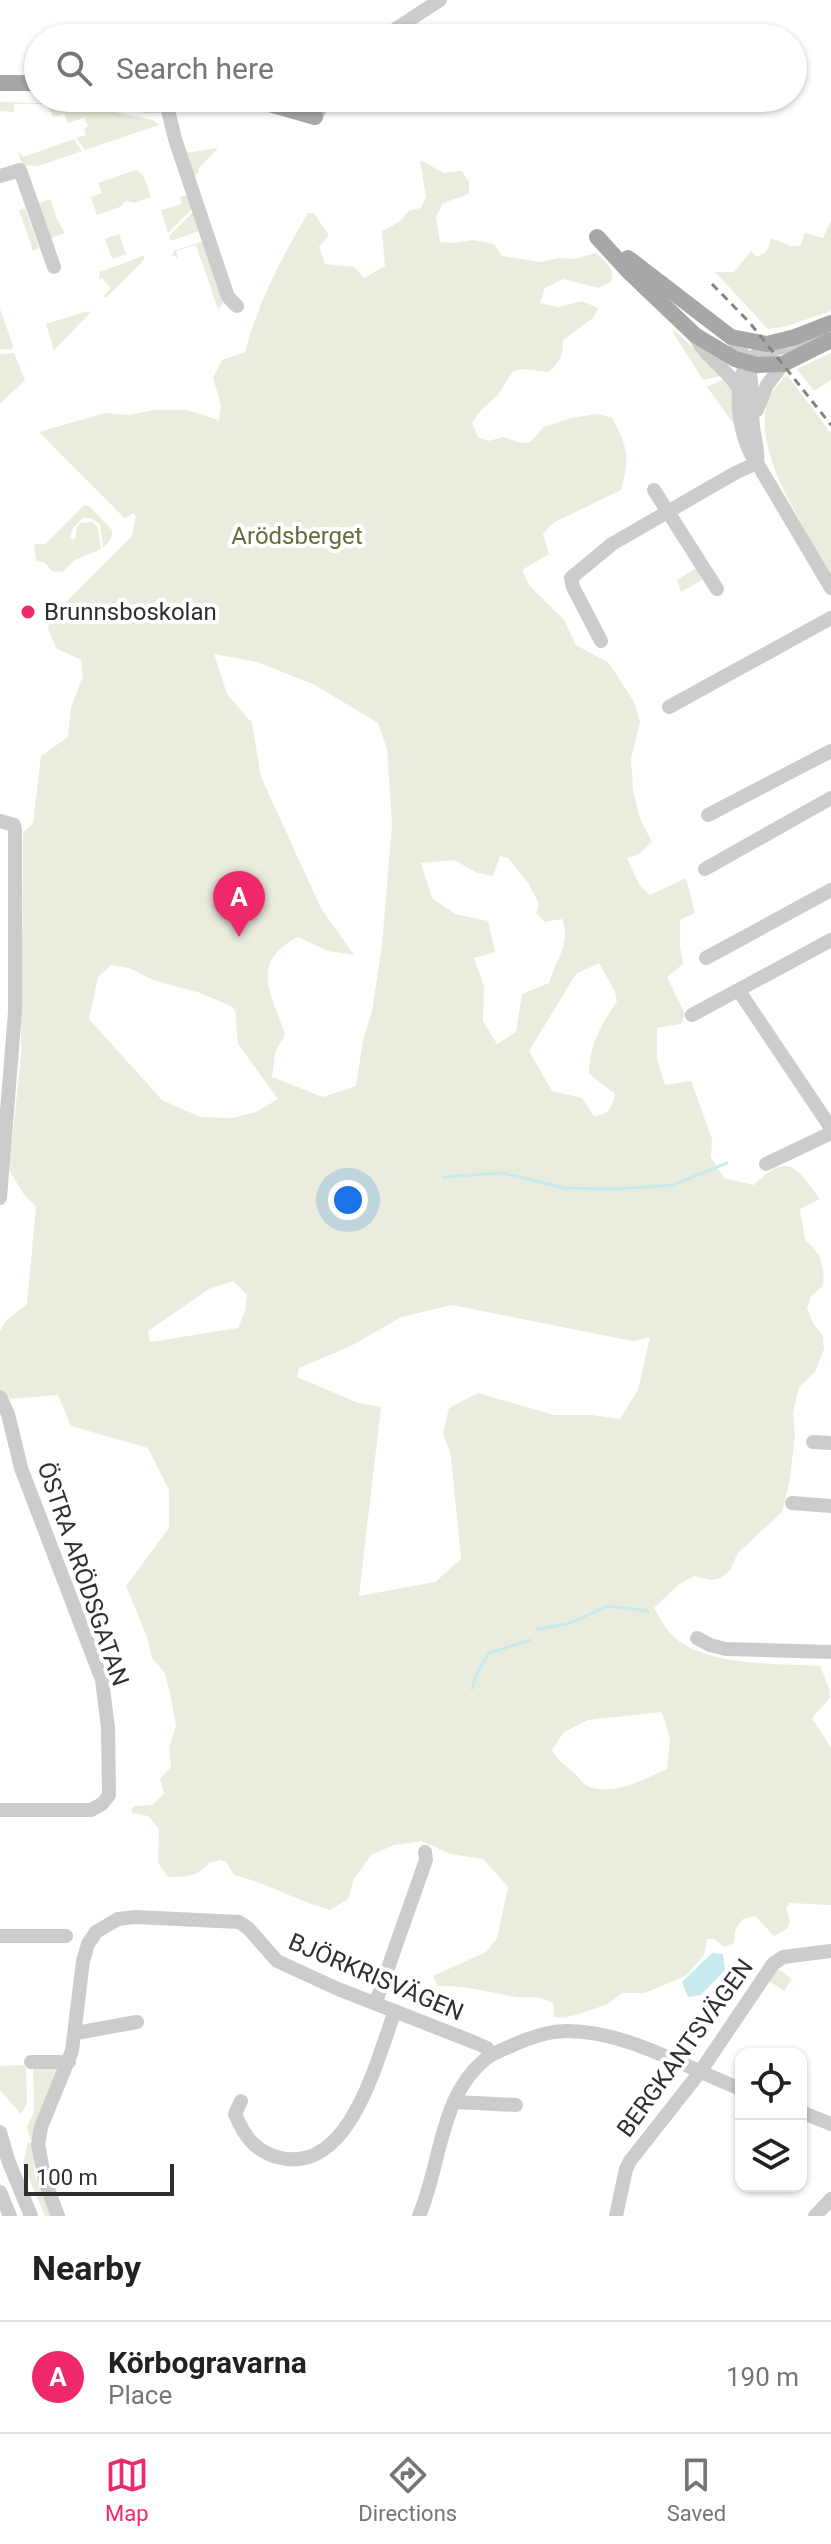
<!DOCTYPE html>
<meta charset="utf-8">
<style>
body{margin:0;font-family:Roboto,sans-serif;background:#f6f6f6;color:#222}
.controls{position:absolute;right:24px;bottom:24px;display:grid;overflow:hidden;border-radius:16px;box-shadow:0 2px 6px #0004}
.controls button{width:72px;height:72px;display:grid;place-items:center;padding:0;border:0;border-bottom:2px solid #e0e0e0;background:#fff;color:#222;font:40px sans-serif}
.scale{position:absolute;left:24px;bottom:20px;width:150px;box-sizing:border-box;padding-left:8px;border:4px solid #2f2f2f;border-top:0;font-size:22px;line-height:28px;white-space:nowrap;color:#2f2f2f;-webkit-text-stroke:6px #fff;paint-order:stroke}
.you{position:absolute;left:348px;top:1200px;width:28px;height:28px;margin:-20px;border:6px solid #fff;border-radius:50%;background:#1a73e8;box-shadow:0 0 0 12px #1a73e833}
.badge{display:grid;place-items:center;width:52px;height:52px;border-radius:50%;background:#ef286e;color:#fff;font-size:26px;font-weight:700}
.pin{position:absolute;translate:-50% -66px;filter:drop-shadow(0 2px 4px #0008)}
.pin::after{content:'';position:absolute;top:42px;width:28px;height:24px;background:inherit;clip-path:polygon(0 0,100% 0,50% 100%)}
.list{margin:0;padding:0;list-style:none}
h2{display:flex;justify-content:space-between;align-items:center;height:104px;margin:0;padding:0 32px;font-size:34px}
h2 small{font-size:26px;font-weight:400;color:#767676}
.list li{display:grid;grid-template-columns:52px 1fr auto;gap:24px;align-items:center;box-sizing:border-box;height:112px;padding:0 32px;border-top:2px solid #e0e0e0}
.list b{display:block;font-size:30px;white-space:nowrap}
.list p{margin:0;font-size:26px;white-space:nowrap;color:#767676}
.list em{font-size:26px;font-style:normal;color:#767676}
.icon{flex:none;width:44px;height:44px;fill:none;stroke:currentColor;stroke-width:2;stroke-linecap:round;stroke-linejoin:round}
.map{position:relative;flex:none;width:831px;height:2216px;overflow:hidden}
.search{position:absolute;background:#fff;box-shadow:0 2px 6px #0004;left:24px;right:24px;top:24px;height:88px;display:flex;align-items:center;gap:20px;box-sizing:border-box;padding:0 28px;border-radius:44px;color:#767676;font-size:30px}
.sheet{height:216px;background:#fff}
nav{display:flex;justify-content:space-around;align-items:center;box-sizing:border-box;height:112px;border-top:2px solid #e0e0e0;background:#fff;font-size:22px;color:#767676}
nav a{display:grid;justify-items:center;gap:4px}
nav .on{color:#ef286e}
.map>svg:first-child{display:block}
.green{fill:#eaeddd;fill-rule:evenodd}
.water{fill:#c8eaee}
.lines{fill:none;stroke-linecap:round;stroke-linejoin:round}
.stream{stroke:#c8eaee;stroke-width:3}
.minor{stroke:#ccc;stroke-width:14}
.major{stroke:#a7a7a7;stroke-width:16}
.rail{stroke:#848484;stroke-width:3;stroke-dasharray:8 6;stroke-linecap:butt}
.poi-dot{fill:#ef286e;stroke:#fff;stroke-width:3}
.labels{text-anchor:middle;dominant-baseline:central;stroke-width:8;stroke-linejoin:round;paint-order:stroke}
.park-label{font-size:24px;fill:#616e3a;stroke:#fff}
.poi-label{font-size:24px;fill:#2f2f2f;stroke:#fff;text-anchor:start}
.street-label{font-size:24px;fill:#2f2f2f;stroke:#fff}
</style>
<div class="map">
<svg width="831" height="2216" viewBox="0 0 831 2216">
<rect width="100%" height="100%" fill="#fff"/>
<g class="green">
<polygon points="105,98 118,101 119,99 153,98 161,113 145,113 104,104"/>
<polygon points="176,98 213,101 238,109 188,107 173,109"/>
<polygon points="0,102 77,104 153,120 159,125 85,150 76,138 86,135 84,128 88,126 84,118 68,123 64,114 53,117 47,104 14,104 14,112 0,111"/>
<polygon points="74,139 82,151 38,166 22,165 18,151 23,157"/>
<polygon points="218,148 199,168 198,174 193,175 185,153"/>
<path d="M420 160 444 173 462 171 469 182V194L443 203 436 217 440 242 454 243 473 240 494 244 502 256 540 262 559 258 574 259 596 253C605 261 616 268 611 282L598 288 563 279 545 288 540 303 558 307 582 301 598 308 593 318 563 340C563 356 561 362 548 372L523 369 513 371 498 395 481 410 472 423 478 437 488 441 504 437 521 443 530 442 544 427 571 418 598 414 612 418C628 447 630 458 621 490L553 523 543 534 549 554 522 570 529 585 564 620 576 645 609 663 634 702 640 722 631 759 633 789 640 819 652 842 639 854 627 858 640 886 650 895 686 878 695 913 680 920V947L683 964 667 977 685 1014 681 1024 657 1028V1059L665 1085 691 1081 712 1139 711 1157 724 1178 754 1185C788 1151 796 1167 820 1199L800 1209 805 1240C821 1253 825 1265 823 1286L811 1296 807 1308 813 1323 823 1336 824 1349 815 1372 800 1386 797 1395 793 1413 795 1435 790 1479 782 1512 738 1553 730 1570 721 1578 711 1580 694 1576 678 1585 654 1608C659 1616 664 1627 671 1634 702 1667 778 1663 820 1666L829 1688 830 1698 812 1718 831 1748V1905L789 1903 786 1909 790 1920 788 1928 774 1936 755 1916 743 1919 735 1930 734 1943 724 1947 714 1939H707L704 1955 687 1975 645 1993H622L608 2004 579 2014 564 2018 554 2017 553 2003C536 1994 532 1999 515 1997 489 1992 464 1985 438 1986L433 1976 486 1952 497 1938 508 1887 483 1859 450 1854 422 1841 394 1845 371 1855 354 1879 348 1899 330 1910C297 1901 267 1883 234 1875L226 1862 220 1860 209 1863C199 1877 183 1877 168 1877L158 1863 159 1829 148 1816 133 1813 131 1810 134 1806 152 1805 164 1794 160 1779 171 1767 169 1748 176 1726 171 1698 165 1673 152 1658 147 1637 126 1586 169 1528V1490L148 1448 71 1426 58 1395 11 1399 0 1393V1331L6 1321 27 1304 36 1207 23 1193 9 1170 21 1055 23 833 33 823 41 756 68 737 71 707 83 676 81 660 56 648 48 628 50 618 132 536 136 516 133 513 125 519 39 432 105 413 129 415 154 410H187L219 420 221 405 213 378 222 360 245 352C258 302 282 257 308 213H314L329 235 319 247 325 264 354 267 364 278 385 266 382 231 399 222 410 210 421 208 426 197ZM214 654 257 662 313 684 378 723 387 749 392 824 382 945 372 1011 363 1040 356 1086 323 1097 272 1077 275 1053 285 1034C271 993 249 962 298 937L328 951 354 955 321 908 261 777 252 723 227 694ZM500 856 508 858 528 883 539 904 536 913 545 922 562 919C572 944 555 960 549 983L522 994 516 1032 497 1044 483 1021 484 986 474 958 495 952 488 921 455 914 432 898 421 863 454 860 478 873 493 876ZM599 963 615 992 617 1001C601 1026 589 1044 589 1074L615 1094C612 1107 609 1115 594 1116L582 1098 552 1091 529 1051 576 974ZM111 965 129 968 153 980 200 993 231 1006 235 1010 238 1044 278 1099 256 1112 232 1118 200 1117 162 1100 89 1019 98 977ZM233 1281 247 1295 245 1311 238 1328 150 1342 148 1331 209 1289ZM452 1305 617 1338 634 1341 650 1337 638 1390 620 1419 592 1415H554L478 1393 449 1408 443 1433 451 1456 461 1559 435 1582 359 1596 381 1407 358 1403 297 1377 299 1368 351 1346 401 1317ZM662 1712 670 1738 667 1769C645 1779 612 1797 588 1786 581 1783 579 1777 574 1773 564 1764 559 1762 552 1750L564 1732 588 1720Z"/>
<polygon points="136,170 143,175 151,197 134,203 126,201 120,207 97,215 91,197 102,193 98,183"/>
<polygon points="187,195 192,209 168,233 161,210 182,204 180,197"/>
<polygon points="50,199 57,219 65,233 49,239 37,204"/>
<polygon points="25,208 39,248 33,251 19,210"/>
<polygon points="193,212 199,231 171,241 169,236"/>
<path d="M831 221V311L784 327 768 329 715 272H734L751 251 756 257C766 254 769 249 771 238L791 246H800L805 233 823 238Z"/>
<polygon points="119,234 126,254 112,259 105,239"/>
<polygon points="203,241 223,303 218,309 196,245 176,251 178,258 172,255 174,251"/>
<polygon points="145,255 143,261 106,298 103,297 111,288 102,278 99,280 100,272"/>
<polygon points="0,309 13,345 12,350 0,349"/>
<polygon points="88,311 91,312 54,350 46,324"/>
<polygon points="674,330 719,372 721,376 703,380 672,331"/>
<polygon points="14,353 25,380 0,404 0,354"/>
<polygon points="831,353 831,380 814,391 797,369"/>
<path d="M788 376 831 433V575C808 532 756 459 766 409 768 396 776 387 784 377Z"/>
<polygon points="724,379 734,391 733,423 707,387"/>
<path d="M84 505 89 506 112 530C114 537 108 543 103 548L100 524 91 518H83L73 528 70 538 73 540 76 537V529L80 523 93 522 98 528 101 549 75 560 63 572 52 571 45 563 36 560 34 544H45Z"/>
<polygon points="696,568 704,579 681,592 677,580"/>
<polygon points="778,1969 792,1979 784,1991 769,1981"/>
<polygon points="23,2065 26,2068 27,2103 21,2114 0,2090 0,2066"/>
<polygon points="33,2065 56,2068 58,2070 34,2141 30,2139 27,2127 34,2112"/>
<polygon points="28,2142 34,2145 34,2173 53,2216 45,2216 23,2164"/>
</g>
<polygon class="water" points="712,1953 723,1954 725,1970 701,1995 688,1997 682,1982"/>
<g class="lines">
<g class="stream">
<polyline points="443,1177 502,1173 565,1188 617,1189 673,1185 727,1163"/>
<polyline points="538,1629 570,1623 608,1606 648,1611"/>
<polyline points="472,1689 476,1675 489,1653 530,1640"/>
</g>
<g class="minor">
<polyline points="382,38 440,0"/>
<polyline points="165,98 175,139 228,297 237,306"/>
<polyline points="315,117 327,98"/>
<polyline points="0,176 20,170 54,267"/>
<path d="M820 333C802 349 776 345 756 355 727 371 739 443 757 463L831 588"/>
<path d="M695 335C704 357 727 368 739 389"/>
<path d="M731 337C760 372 748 385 753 426 754 439 759 449 757 463"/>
<polyline points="757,410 767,385 783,364"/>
<polyline points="654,490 717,589"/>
<polyline points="601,641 573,587 571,578 612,544 735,473 757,463"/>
<polyline points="669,707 831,618"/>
<polyline points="708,815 831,751"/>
<polyline points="0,821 14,825 15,830 15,1012 0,1198"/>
<polyline points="705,869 831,798"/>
<polyline points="706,958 831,890"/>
<polyline points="739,991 831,1128"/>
<polyline points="692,1015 831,940"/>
<polyline points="766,1164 831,1133"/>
<polyline points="0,1397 8,1414 21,1468 102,1680 108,1728 109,1795 102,1804 91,1810 0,1810"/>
<polyline points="813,1442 831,1443"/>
<polyline points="792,1503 831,1506"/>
<polyline points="697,1638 710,1645 726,1649 831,1652"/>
<polyline points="0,1936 66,1936"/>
<polyline points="376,2002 426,1860 425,1852"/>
<polyline points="76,2033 137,2022"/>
<polyline points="31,2062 69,2062"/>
<path d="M241 2101 235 2114C244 2136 256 2153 281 2158 351 2173 377 2058 395 2011"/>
<polyline points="454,2102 516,2105"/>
<polyline points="801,2112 831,2124"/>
<polyline points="0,2132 8,2160 31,2216"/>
<polyline points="0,2192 10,2216"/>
<path d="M58 2216 45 2181 38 2144 41 2127 72 2051 83 1961 88 1944 96 1932 118 1919 135 1917 239 1922 248 1928 277 1961 338 1989 476 2043 487 2048 491 2055C515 2044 541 2031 567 2031 627 2031 686 2068 741 2089"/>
<path d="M419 2216C442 2163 439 2091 491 2055"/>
<polyline points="616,2216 626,2169 630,2161 700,2072 773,1964 783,1957 831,1951"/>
<polyline points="815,2216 831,2199"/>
</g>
<g class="major">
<polyline points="0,83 38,83"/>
<polyline points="248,98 315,117"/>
<polyline points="597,237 629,272 695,335 735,359 757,365 783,364 831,340"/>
<polyline points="628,258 731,337 767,344 795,337 831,323"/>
</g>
<polyline class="rail" points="712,284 750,323 831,425"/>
</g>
<circle class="poi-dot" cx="28" cy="612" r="8"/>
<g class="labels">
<g class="park-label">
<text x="297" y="536">Arödsberget</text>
</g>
<g class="poi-label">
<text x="44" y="612">Brunnsboskolan</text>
</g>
<g class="street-label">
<text transform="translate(83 1574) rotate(71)">ÖSTRA ARÖDSGATAN</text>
<text transform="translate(376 1977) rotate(23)">BJÖRKRISVÄGEN</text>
<text transform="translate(685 2048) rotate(-54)">BERGKANTSVÄGEN</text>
</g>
</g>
</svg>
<div class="controls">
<button><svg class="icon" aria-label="locate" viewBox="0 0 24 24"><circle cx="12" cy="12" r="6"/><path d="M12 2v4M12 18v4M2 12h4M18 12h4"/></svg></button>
<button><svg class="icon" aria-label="layers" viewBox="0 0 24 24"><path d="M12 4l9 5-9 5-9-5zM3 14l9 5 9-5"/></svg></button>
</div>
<div class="scale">100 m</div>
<div class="you"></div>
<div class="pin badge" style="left:239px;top:937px">A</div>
<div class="search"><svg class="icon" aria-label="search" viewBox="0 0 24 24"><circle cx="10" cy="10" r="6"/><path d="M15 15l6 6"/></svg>Search here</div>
</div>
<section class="sheet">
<h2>Nearby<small></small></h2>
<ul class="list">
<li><span class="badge">A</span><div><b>Körbogravarna</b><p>Place</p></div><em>190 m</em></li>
</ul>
</section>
<nav>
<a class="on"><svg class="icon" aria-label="map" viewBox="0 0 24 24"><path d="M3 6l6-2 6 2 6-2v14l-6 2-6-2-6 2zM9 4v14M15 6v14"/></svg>Map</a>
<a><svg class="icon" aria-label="directions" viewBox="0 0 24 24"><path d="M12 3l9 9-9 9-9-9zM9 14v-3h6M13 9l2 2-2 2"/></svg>Directions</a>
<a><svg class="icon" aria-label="saved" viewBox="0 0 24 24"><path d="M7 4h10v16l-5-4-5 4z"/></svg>Saved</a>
</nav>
